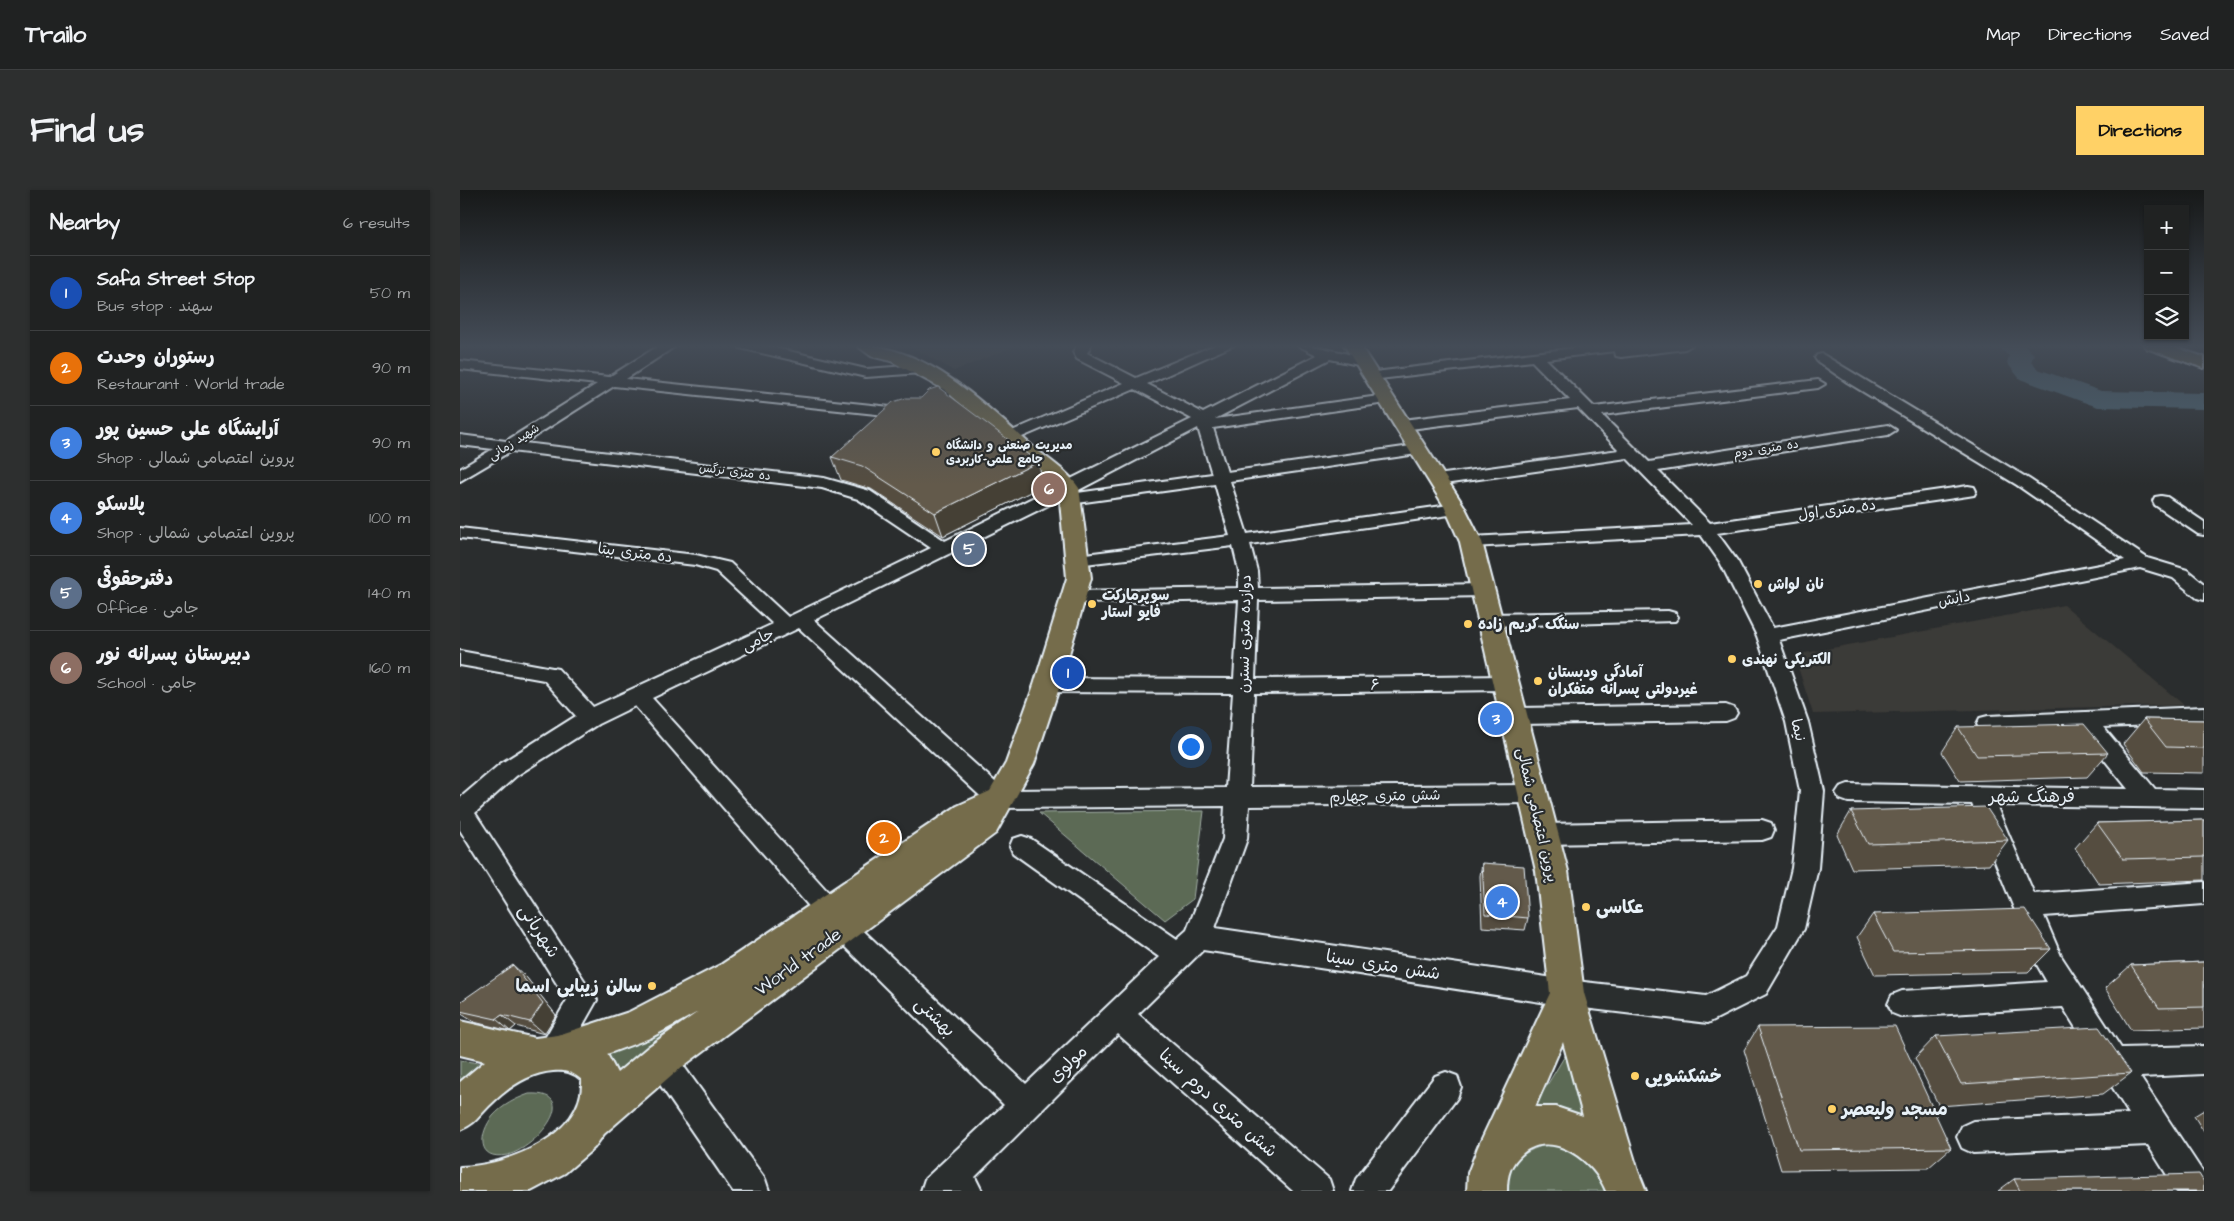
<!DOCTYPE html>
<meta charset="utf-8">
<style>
body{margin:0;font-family:"Architects Daughter","Playpen Sans Arabic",sans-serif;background:#2d2f2f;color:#f1f3f6}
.controls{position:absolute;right:15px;top:15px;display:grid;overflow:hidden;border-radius:0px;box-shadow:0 1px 4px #0004}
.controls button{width:45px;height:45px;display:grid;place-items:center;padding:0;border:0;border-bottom:1px solid #3d3f40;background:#202222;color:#f1f3f6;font:25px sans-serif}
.you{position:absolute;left:730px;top:556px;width:18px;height:18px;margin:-12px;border:4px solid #fff;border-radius:50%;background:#1a73e8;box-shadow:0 0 0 8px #1a73e833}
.badge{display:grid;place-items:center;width:32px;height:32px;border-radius:50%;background:#ffd166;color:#fff;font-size:16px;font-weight:700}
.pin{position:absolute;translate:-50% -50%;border:2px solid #fff;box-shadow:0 1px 5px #0006}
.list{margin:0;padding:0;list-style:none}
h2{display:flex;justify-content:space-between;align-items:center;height:65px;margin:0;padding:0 20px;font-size:21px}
h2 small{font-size:16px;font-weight:400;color:#a2a4a5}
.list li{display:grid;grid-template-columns:32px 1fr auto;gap:15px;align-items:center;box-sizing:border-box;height:75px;padding:0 20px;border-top:1px solid #3d3f40}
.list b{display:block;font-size:19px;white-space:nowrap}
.list p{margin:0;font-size:16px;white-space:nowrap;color:#a2a4a5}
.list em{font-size:16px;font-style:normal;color:#a2a4a5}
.icon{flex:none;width:28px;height:28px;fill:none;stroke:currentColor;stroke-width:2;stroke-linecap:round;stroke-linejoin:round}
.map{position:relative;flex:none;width:1744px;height:1001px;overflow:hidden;border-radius:0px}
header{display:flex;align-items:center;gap:30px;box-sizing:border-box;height:70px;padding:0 25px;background:#202222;border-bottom:1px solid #3d3f40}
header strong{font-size:24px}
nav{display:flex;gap:28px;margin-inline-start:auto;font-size:18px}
.intro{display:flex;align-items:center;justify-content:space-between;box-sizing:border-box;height:120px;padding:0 30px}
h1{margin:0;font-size:35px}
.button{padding:12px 22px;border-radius:0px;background:#ffd166;color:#111;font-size:18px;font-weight:700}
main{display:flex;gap:30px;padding:0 30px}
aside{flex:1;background:#202222;border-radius:0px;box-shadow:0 1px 4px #0004}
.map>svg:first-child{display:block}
.built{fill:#3b3a37}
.green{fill:#5b6b54;stroke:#a2aea6}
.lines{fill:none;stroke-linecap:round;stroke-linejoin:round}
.river{fill:#4c6470;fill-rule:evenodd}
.minor-casing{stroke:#e8f1f8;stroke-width:4}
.major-casing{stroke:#e8f1f8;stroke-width:4}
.minor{fill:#2a2d2e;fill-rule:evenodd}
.major{fill:#746c4b;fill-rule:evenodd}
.wall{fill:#554d40;stroke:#e8f1f8}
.shaded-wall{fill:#453f34;stroke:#e8f1f8}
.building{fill:#635a4b;stroke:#e8f1f8}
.poi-dot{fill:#ffd166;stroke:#2a2d2e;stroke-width:2}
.labels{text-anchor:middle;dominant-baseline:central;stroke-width:4.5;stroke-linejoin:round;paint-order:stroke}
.far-street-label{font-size:12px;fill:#e8f1f8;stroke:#2a2d2e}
.far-poi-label{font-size:12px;font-weight:bold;fill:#e8f1f8;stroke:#2a2d2e;text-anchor:start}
.street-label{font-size:15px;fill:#e8f1f8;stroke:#2a2d2e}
.poi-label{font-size:15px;font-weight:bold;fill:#e8f1f8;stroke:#2a2d2e;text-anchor:start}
.near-street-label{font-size:18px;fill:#e8f1f8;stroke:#2a2d2e}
.near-poi-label{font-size:18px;font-weight:bold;fill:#e8f1f8;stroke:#2a2d2e;text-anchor:start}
</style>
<header>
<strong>Trailo</strong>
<nav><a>Map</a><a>Directions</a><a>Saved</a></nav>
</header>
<div class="intro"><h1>Find us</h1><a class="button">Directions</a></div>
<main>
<aside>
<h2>Nearby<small>6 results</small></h2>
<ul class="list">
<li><span class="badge" style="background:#1a4fb4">1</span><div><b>Safa Street Stop</b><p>Bus stop · سهند</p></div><em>50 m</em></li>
<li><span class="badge" style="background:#e8710a">2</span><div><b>رستوران وحدت</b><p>Restaurant · World trade</p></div><em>90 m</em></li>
<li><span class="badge" style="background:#3f7fe0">3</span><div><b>آرایشگاه علی حسین پور</b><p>Shop · پروین اعتصامی شمالی</p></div><em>90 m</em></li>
<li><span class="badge" style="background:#3f7fe0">4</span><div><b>پلاسکو</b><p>Shop · پروین اعتصامی شمالی</p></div><em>100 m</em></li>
<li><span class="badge" style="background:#5c6f8a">5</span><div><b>دفترحقوقی</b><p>Office · جامی</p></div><em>140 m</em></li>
<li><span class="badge" style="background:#8d6e63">6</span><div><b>دبیرستان پسرانه نور</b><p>School · جامی</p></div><em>160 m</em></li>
</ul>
</aside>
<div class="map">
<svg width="1744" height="1001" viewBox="0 0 1744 1001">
<rect width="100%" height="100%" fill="#2a2d2e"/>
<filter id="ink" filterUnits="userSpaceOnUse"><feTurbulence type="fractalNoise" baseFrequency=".02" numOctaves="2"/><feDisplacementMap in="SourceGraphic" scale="10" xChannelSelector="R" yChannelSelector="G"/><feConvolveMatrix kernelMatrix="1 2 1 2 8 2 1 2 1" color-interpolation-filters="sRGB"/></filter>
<g filter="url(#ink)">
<g class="built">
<polygon points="448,155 558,155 494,181"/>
<polygon points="1604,415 1724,515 1353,524 1334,465"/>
</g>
<g class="green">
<polygon points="744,621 733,709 705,730 579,623"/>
<path d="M266 811 153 896C155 876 155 872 138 859Z"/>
<polygon points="1106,864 1130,935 1072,920"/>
<polygon points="0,870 30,875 0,901"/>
<path d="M69 904C124 901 76 959 47 965 16 971 19 943 33 926 43 915 55 909 69 904Z"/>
<path d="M1086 955 1103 956 1134 975 1148 1001H1046C1046 975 1062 961 1086 955Z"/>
</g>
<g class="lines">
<polygon class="river" points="1536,155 1564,155 1574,164 1571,172 1578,179 1641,201 1744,203 1744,219 1638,217 1629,214 1560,189 1547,173 1549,166"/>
<g class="minor-casing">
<g id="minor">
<path d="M200 155H217L166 189 459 220 486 193 491 192 498 196 468 228 463 229 154 196 64 253 364 288 410 301 485 351 732 229 675 199 555 250H545L542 247 545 244 664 193 617 169 613 162 617 155H631L627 163 676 188 755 155H774L687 194 743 223 857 165 837 155C859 155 886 164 908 169L910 172 908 175 903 176 870 169 755 229 926 205 933 209 926 213 753 238 767 282 958 255 964 257 966 260 964 263 770 291 787 344 996 314 1002 315 1005 319 1002 323 996 324 790 354 797 381 798 398 1024 394 1031 396 1033 400 1031 404 1024 406 798 410 795 489 1046 486 1053 488 1057 493 1053 498 1046 500 794 503 790 597 1073 595 1081 598 1085 604 1081 610 1073 613 789 616 787 649 755 738 1107 790 1246 806 1286 786 1318 736 1332 678 1340 601 1326 532 1297 446 1260 372 1241 345 1011 357 1005 356 1002 352 1005 348 1011 347 1232 335 1167 268 977 295 971 293 969 290 977 285 1159 260 1118 218 942 240 934 235 942 230 1110 210 1072 171 911 190 906 189 904 186 906 183 1140 155H1232L1225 159 1161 167 1156 166 1155 161 1086 169 1134 217 1358 190 1365 194 1358 198 1142 225 1189 272 1428 235 1436 240 1428 245 1198 281 1250 333 1508 296 1514 297 1516 301 1514 305 1508 306 1257 343 1278 372 1313 438 1665 370 1557 295 1387 192 1357 171 1355 168 1357 165 1362 164 1569 289 1687 368 1727 380 1744 394V410L1737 408 1713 388 1680 378 1319 450 1348 532 1364 601 1358 678 1344 739 1306 804 1248 833 1107 816 743 760 678 824 869 989 873 1001H833L658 844 515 987 522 1001H461L465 989 544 915 375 747 371 739 375 731 384 727 393 731 566 894 699 767 553 663 550 656 553 649 562 646 571 649 717 749 727 740 763 649 765 616 539 618 531 616 339 438 192 508 378 713 382 721 378 729 369 732 360 729 175 516 138 534 56 586 15 623 137 810 102 872 92 876 82 872 77 862 107 810 0 640V608L40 574 116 526 84 490 0 475V461L98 479 133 517 313 434 256 381 235 375 0 348V338L236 365 270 373 328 427 471 358 398 309 362 298 51 261 0 291V279L33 259 0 255V245L46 251 137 194 0 179V171L149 187ZM738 238 752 284 610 304 615 302ZM755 294 770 346 617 365 611 366 608 370 611 374 617 375 773 356 779 381V398L613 401 606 403 603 407 606 411 613 413 779 410 774 489 587 488 580 490 576 495 580 500 587 502 773 503 766 598 544 600 354 430 603 308 604 313 610 314Z"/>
<polygon points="278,155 303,155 406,179 461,175 468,179 461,183 406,187 280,158"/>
<polygon points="1701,306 1707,307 1744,332 1744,345 1738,344 1695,315 1693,311 1695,307"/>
<polygon points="1208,421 1215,423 1218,427 1215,431 1030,436 1023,434 1020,430 1023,426 1030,424"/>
<polygon points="1266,515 1274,518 1277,523 1274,528 1266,531 1054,534 1046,532 1043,526 1046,520 1054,518"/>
<polygon points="1744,517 1744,533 1643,537 1695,599 1744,600 1744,618 1536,615 1574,704 1744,692 1744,714 1584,726 1601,766 1661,858 1744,856 1744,884 1680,887 1744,984 1744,1001 1717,1001 1688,955 1513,963 1502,958 1497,947 1502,936 1513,931 1669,924 1603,817 1442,827 1432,823 1428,814 1432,805 1442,801 1587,792 1576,773 1512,614 1388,612 1380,609 1376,603 1380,597 1388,594 1668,599 1619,538 1528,542 1520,540 1517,534 1520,528 1528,526"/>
<polygon points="1302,630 1311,633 1314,640 1311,647 1302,650 1083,654 1074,651 1071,644 1074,637 1083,634"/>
<polygon points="201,856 212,860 305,989 309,1001 273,1001 190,880 186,870 190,860"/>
<polygon points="986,882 997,886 1001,897 997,908 928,1001 892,1001 896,989 975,886"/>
</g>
</g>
<g class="major-casing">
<g id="major">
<path d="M396 155C466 155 521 212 571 255 586 268 608 281 619 298L631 388 600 495 574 574 536 643 214 883 144 944 134 958 105 983 71 1001H0V977C46 976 125 946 122 890 113 882 105 880 93 881 68 883 47 898 29 916 18 927 15 934 0 940V892L25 871 0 865V831L75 848 98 845 169 822 262 774 497 616 530 601 546 573 574 495 607 388 599 300 485 200 431 171 411 166ZM238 822 188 857 157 883 147 864 190 848Z"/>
<path d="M884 155H900L1004 316 1022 352 1108 681 1124 803 1178 981 1186 1001H1146C1134 971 1093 939 1063 963 1050 974 1047 985 1047 1001H1007L1008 983 1018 957 1090 803 1076 681 1000 352 984 316ZM1103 852 1123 926 1096 917H1075Z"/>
<polygon points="1684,155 1708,155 1744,167 1744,178 1686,158"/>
</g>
</g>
<use href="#minor" class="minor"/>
<use href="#major" class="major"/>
</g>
<g class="wall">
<polygon points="372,267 584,295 483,346 411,299 381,290"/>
<polygon points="1684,529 1744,530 1744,583 1684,582 1663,554"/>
<polygon points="1498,537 1648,563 1627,587 1500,591 1482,562"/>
<polygon points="1391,621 1548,650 1529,675 1392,679 1377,645"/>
<polygon points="1744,630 1744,690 1639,694 1615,658 1637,633"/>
<polygon points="1022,673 1068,728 1065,740 1022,737 1020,686"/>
<polygon points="1413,724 1591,759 1568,782 1415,785 1397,747"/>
<polygon points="1744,772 1744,838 1671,840 1645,798 1671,775"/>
<polygon points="66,787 96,825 84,844 56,836 50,841 14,832 0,823 0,812"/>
<polygon points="1298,837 1491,958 1468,978 1321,980 1284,860"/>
<polygon points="1476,846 1671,883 1643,904 1479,916 1455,868"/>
<polygon points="1744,920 1744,942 1734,926"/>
<polygon points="1554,989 1744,1001 1538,1001"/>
</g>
<g class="shaded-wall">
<polygon points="578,272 584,295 483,346 475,323"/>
<polygon points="53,775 66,787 96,825 84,844 70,832"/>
<polygon points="42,825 56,836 50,841 36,829"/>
</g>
<g class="building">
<polygon points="478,197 578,272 475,323 402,276 372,267 433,212 446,208 461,208 469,200"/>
<polygon points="1684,529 1744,530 1744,558 1706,557"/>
<polygon points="1624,534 1648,563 1517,566 1498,537"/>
<polygon points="1526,617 1548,650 1408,654 1391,621"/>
<polygon points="1744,630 1744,667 1663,669 1637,633"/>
<polygon points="1022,673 1064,676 1068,728 1025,724"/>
<polygon points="1565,719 1591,759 1433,762 1413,724"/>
<polygon points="1744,772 1744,817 1699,818 1671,775"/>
<polygon points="53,775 83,813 70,832 42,825 36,829 0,821 0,812"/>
<polygon points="1435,836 1491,958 1339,960 1298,837"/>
<polygon points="1639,837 1671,883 1501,894 1476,846"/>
<polygon points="1739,984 1744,992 1744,1001 1560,1001 1554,989"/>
</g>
</g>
<linearGradient id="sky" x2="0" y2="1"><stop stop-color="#171919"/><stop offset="0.53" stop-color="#444c57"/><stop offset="1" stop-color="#444c57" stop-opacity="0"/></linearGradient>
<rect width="1744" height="295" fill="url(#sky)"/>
<g class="poi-dot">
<circle cx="476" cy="262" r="5"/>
<circle cx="1298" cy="394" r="5"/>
<circle cx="632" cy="414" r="5"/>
<circle cx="1008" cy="434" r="5"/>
<circle cx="1272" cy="469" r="5"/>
<circle cx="1078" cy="491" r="5"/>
<circle cx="1126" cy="717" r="5"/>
<circle cx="192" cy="796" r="5"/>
<circle cx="1175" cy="886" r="5"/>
<circle cx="1372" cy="919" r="5"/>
</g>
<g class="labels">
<g class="far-street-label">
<text transform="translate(54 252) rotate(-32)">شهید زمانی</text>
<text transform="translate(1306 259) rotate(-9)">ده متری دوم</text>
<text transform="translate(275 282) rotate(7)">ده متری نرگس</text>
</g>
<g class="far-poi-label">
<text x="486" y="255">مدیریت صنعنی و دانشگاه<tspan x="486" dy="14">جامع علمی-کاربردی</tspan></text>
</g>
<g class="street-label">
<text transform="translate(1377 320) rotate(-8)">ده متری اول</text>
<text transform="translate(175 363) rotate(7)">ده متری بیتا</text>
<text transform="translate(1494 409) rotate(-11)">دانش</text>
<text transform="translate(785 444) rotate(-89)">دوازده متری نسترن</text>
<text transform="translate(298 450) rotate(-25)">جامی</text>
<text transform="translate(915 495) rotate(-1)">۶</text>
<text transform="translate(1338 540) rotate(76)">نیما</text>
<text transform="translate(925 606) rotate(-1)">شش متری چهارم</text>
<text transform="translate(1077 625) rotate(77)">پروین اعتصامی شمالی</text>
</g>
<g class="poi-label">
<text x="1308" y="394">نان لواش</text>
<text x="642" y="405">سوپرمارکت<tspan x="642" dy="17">فایو استار</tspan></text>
<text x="1018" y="434">سنگک کریم زاده</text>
<text x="1282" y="469">الکتریکی نهندی</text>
<text x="1088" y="482">آمادگی ودبستان<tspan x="1088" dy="17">غیردولتی پسرانه متفکران</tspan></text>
</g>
<g class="near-street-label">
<text x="1572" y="606">فرهنگ شهر</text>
<text transform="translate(79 741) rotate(57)">شهربانی</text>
<text transform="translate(338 772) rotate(-36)">World trade</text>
<text transform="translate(923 775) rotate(9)">شش متری سینا</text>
<text transform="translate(475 827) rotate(44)">بهشتی</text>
<text transform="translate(608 874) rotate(-44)">مولوی</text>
<text transform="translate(758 913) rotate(42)">شش متری دوم سینا</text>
</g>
<g class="near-poi-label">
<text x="1136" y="717">عکاسی</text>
<text x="182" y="796" text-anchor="end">سالن زیبایی اسما</text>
<text x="1185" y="886">خشکشویی</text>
<text x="1382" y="919">مسجد ولیعصر</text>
</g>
</g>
</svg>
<div class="controls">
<button>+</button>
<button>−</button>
<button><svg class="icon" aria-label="layers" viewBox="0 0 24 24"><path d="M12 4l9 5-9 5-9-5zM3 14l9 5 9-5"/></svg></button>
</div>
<div class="you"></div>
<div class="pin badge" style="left:608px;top:483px;background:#1a4fb4">1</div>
<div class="pin badge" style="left:424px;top:648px;background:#e8710a">2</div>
<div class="pin badge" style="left:1036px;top:529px;background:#3f7fe0">3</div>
<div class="pin badge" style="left:1042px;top:712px;background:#3f7fe0">4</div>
<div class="pin badge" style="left:509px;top:359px;background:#5c6f8a">5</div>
<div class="pin badge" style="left:589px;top:299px;background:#8d6e63">6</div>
</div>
</main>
